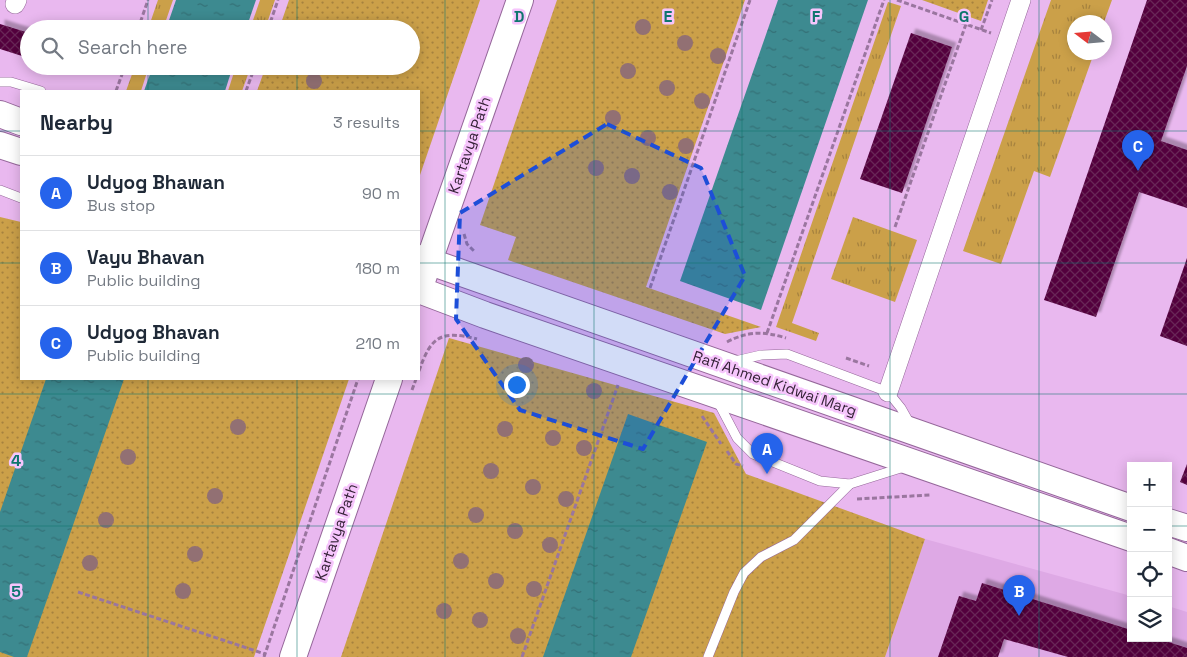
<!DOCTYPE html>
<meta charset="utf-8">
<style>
body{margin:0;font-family:"Space Grotesk",sans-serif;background:#f2f2f3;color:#1f2937}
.controls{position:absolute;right:15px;bottom:15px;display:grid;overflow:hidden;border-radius:0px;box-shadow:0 2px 12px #0003}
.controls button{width:45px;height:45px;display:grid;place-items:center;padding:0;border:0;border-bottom:1px solid #e0e1e3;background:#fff;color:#1f2937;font:25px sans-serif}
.compass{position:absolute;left:1067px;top:15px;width:45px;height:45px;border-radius:50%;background:#fff;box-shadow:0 2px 12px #0003;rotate:286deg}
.you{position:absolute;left:516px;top:384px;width:18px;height:18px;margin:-12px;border:4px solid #fff;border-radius:50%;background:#1a73e8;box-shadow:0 0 0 8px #1a73e833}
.badge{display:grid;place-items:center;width:32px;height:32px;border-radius:50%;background:#2563eb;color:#fff;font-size:16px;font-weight:700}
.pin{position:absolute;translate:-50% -41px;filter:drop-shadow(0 1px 2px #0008)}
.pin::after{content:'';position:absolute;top:26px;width:18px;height:15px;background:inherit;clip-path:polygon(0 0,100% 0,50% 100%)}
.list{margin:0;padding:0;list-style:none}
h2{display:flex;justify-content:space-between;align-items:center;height:65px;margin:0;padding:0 20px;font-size:21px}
h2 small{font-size:16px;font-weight:400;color:#747a83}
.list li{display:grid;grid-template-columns:32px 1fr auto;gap:15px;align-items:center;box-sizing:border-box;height:75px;padding:0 20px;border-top:1px solid #e0e1e3}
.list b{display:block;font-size:19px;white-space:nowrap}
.list p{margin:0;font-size:16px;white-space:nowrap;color:#747a83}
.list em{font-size:16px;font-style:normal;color:#747a83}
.icon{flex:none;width:28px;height:28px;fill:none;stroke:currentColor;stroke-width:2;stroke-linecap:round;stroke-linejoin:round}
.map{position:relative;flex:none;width:1187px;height:657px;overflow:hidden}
.search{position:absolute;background:#fff;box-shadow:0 2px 12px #0003;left:20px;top:20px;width:400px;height:55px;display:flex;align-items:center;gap:12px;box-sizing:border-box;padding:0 18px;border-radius:28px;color:#747a83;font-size:19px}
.panel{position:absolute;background:#fff;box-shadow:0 2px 12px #0003;left:20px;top:90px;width:400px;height:290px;border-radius:0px}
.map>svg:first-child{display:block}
.built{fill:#dea9e5}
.grass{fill:url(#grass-tufts)}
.park{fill:url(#park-dots)}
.water{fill:url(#water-ripples)}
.building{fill:url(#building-cross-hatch);filter:url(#shadow)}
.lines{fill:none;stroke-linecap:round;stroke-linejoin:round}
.service-casing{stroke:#95679a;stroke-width:10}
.minor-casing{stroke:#95679a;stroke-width:20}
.secondary-casing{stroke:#95679a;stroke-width:28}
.path{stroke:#9a769f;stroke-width:3;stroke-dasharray:5 2.5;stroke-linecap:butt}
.service{stroke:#fff;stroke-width:9}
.minor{stroke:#fff;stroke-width:19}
.secondary{stroke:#fff;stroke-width:26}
.tree{fill:#927073}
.marked{fill:#1d4ed8;fill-opacity:0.2;stroke:#1d4ed8;stroke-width:4;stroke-dasharray:10 6;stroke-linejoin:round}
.grid{fill:none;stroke:#0f766e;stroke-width:1;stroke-opacity:0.55}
.labels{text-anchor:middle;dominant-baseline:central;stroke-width:5;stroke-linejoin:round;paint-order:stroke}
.street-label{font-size:15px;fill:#352237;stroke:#f6c5fc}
.grid-label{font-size:16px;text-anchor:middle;font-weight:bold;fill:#0f766e;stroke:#f6c5fc;stroke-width:5;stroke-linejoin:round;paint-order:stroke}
</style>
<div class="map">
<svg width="1187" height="657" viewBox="0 0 1187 657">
<defs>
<pattern id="grass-tufts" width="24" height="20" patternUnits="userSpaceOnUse" patternTransform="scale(1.25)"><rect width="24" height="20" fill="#cba049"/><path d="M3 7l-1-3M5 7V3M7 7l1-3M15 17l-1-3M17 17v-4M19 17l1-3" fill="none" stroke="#a6823e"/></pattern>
<pattern id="park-dots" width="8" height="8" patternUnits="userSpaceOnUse" patternTransform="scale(1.25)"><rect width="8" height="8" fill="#cba049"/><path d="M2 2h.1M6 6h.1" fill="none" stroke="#a6823e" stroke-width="1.8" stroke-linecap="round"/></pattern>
<pattern id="water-ripples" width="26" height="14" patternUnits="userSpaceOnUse" patternTransform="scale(1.25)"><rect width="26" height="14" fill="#3d8a90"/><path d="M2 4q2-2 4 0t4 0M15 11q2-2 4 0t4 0" fill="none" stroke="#347076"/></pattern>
<pattern id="building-cross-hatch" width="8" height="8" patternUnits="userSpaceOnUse" patternTransform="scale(1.25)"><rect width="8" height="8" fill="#52003c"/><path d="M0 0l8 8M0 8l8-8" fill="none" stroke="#682657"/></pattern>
<filter id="shadow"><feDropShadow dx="4.5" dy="-4.5" stdDeviation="1" flood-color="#0004"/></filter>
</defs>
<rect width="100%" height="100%" fill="#e9b8ef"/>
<polygon class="built" points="925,539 1131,596 1131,638 1168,638 1168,606 1187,612 1187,657 885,657"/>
<g class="grass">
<polygon points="158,0 173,0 163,29 148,29"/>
<polygon points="260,0 275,0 265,29 250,29"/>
<polygon points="1051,0 1112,0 1104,22 1074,22 1074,52 1094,53 1050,177 1034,171 1001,264 963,251"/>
<polygon points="888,2 901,6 792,323 819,333 816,341 776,327"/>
<polygon points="135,66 149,66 141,91 126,91"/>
<polygon points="236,66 251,66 242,91 228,91"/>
<polygon points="853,217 917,240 895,302 831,279"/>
</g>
<g class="park">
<polygon points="289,0 480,0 419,178 419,91 257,91 266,66 411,66 411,29 279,29"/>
<polygon points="557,0 745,0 646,287 761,327 725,334 508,260 516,237 480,225"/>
<polygon points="922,0 988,0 981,21"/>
<polygon points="0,217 21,222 21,379 349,379 254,657 0,657"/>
<polygon points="449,338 714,413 746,474 925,539 885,657 341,657"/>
</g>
<g class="water">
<polygon points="176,0 256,0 246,29 166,29"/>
<polygon points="778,0 868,0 761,310 680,281"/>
<polygon points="153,66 233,66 225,91 144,91"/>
<polygon points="46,379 124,379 27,657 14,657 0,652 0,512"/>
<polygon points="628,414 707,442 631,657 543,657"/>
</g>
<g class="building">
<polygon points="1147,0 1187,0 1187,66 1161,141 1187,150 1187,208 1139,192 1096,317 1044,300"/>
<polygon points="0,24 29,33 22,56 0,49"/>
<polygon points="911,33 952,47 902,193 860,179"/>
<polygon points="1187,258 1187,346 1160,336"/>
<polygon points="1187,464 1187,485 1180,482"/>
<polygon points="982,583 1131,630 1131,638 1156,638 1187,648 1187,657 1068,657 1004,639 998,657 938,657 959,596 976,601"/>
</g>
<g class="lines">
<g class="service-casing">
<g id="service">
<polyline points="0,82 11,82 41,91"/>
<polyline points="0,190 21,198"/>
<polyline points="735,361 761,355 787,354 888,392 901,408 910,424"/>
<polyline points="718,402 737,438 753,454 820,481 850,484 904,467"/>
<polyline points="708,657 734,592 744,573 761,557 794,540 850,484"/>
</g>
</g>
<g class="minor-casing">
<g id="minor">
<polyline points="15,4 17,0"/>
<polyline points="888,392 1021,0"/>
</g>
</g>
<g class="secondary-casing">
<g id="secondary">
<polyline points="0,114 21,122"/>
<polyline points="0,145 21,152"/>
<polyline points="419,258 1131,508"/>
<polyline points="423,278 520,0"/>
<polyline points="419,290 485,315 1131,538"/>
<polyline points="1168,522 1187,528"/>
<polyline points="1168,551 1187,558"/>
<polyline points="293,657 389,379"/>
</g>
</g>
<g class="path">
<polyline points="897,0 991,33"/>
<polyline points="138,29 148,0"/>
<polyline points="268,29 278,0"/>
<polyline points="981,30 992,0"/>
<polyline points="116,91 125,66"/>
<polyline points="246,91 255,66"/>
<polyline points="895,227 966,24"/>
<polyline points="464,234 467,244 475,252"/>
<polyline points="650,288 750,0"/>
<polyline points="767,333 884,0"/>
<path d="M727 342C748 331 763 331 786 338"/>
<polyline points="846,358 869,366"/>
<path d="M419 371C431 336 441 330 477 339"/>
<polyline points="412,390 416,379"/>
<polyline points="702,416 721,444"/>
<polyline points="727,451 736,464 743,466"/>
<polyline points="857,499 930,495"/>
<polyline points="78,592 265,654"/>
<polyline points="264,657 358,379"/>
<polyline points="522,657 618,385"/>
</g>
<use href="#service" class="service"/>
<use href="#minor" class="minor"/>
<use href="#secondary" class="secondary"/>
</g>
<g class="tree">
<circle cx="643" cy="27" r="8"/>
<circle cx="685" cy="43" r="8"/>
<circle cx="718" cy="56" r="8"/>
<circle cx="628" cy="71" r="8"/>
<circle cx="314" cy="81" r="8"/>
<circle cx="667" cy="88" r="8"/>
<circle cx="702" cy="101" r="8"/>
<circle cx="613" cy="118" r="8"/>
<circle cx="648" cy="138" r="8"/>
<circle cx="686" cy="146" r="8"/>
<circle cx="596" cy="168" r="8"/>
<circle cx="632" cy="176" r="8"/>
<circle cx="670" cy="192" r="8"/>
<circle cx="526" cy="365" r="8"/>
<circle cx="594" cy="391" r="8"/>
<circle cx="238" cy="427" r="8"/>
<circle cx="505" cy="429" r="8"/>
<circle cx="553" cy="438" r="8"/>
<circle cx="584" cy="448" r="8"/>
<circle cx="128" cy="457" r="8"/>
<circle cx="491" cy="471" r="8"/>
<circle cx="533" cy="487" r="8"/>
<circle cx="215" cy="496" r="8"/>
<circle cx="566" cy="499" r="8"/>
<circle cx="476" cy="515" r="8"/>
<circle cx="106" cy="520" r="8"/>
<circle cx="515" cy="531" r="8"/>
<circle cx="550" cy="545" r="8"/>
<circle cx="195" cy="554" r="8"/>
<circle cx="461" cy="561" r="8"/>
<circle cx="90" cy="563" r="8"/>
<circle cx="496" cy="581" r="8"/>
<circle cx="534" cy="589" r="8"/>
<circle cx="183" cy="591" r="8"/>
<circle cx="444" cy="611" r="8"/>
<circle cx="480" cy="620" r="8"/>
<circle cx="518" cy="636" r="8"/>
</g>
<path class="marked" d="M607 124 701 168 745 276 643 449 520 410 456 319 460 213Z"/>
<path class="grid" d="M148 0V29M297 0V29M445 0V657M594 0V657M742 0V657M890 0V657M1039 0V657M148 66V91M297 66V91M0 131H21M419 131H1187M0 263H21M419 263H1187M148 379V657M297 379V657M0 394H1187M0 526H1131M1168 526H1187"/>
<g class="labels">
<g class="street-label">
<text transform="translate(469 145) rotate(-71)">Kartavya Path</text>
<text transform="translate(775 383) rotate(19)">Rafi Ahmed Kidwai Marg</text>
<text transform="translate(336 532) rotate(-71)">Kartavya Path</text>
</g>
</g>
<g class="grid-label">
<text x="519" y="22">D</text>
<text x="668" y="22">E</text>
<text x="816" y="22">F</text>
<text x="964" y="22">G</text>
<text x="16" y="466">4</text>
<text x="16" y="597">5</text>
</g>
</svg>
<div class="controls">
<button>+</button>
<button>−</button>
<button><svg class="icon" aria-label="locate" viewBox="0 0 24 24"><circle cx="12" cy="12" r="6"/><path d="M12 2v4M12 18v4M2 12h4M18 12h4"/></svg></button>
<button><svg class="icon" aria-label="layers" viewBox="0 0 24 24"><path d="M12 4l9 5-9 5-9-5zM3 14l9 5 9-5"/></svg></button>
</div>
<svg class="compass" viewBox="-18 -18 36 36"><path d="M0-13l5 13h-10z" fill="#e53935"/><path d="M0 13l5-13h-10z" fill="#747a83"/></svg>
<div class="you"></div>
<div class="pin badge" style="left:767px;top:474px">A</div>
<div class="pin badge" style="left:1019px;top:616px">B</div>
<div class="pin badge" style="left:1138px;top:171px">C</div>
<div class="search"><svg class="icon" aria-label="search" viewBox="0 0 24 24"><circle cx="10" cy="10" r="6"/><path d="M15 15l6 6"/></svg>Search here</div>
<section class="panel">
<h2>Nearby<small>3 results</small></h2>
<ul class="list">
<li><span class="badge">A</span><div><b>Udyog Bhawan</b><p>Bus stop</p></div><em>90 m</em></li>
<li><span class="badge">B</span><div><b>Vayu Bhavan</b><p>Public building</p></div><em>180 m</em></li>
<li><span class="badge">C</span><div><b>Udyog Bhavan</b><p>Public building</p></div><em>210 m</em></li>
</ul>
</section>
</div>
